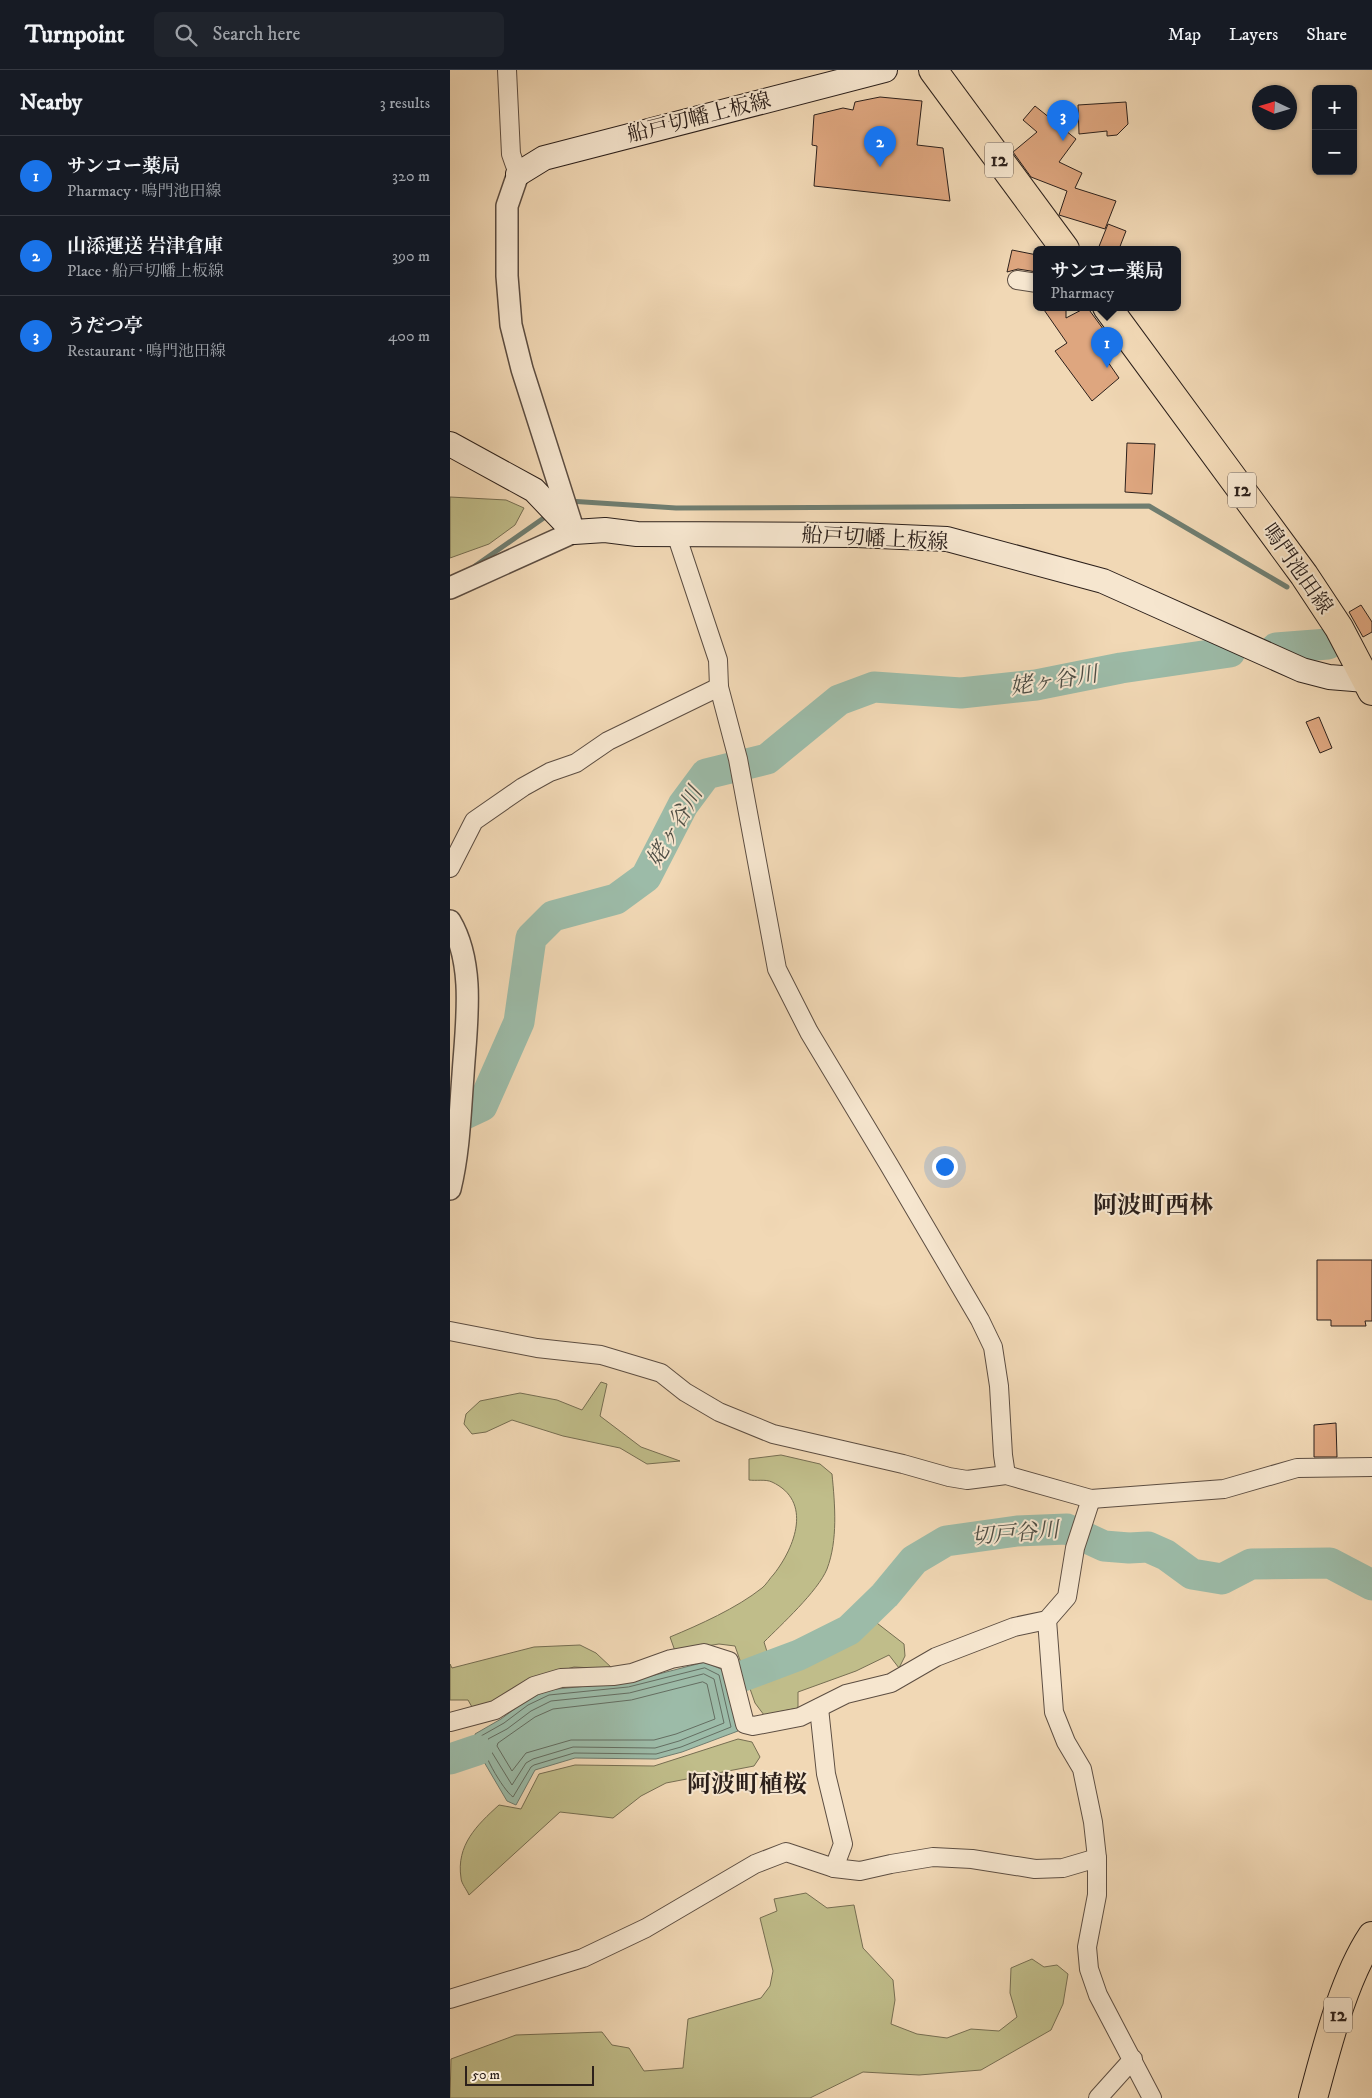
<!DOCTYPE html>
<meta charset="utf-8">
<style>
body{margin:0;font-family:"IM FELL DW Pica","Noto Serif JP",serif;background:#20242c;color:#f1f3f6}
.controls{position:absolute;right:15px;top:15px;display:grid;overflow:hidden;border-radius:8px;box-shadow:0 1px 4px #0004}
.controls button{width:45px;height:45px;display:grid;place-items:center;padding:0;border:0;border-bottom:1px solid #363941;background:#171b24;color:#f1f3f6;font:25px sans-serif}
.compass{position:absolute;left:802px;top:15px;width:45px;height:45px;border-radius:50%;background:#171b24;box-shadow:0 1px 4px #0004;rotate:274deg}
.scale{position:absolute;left:15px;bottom:12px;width:129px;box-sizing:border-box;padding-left:5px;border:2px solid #2c201b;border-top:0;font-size:14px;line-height:18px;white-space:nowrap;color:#2c201b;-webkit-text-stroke:4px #f6e6cf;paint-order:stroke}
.you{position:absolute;left:494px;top:1096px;width:18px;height:18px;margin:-12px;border:4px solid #fff;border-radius:50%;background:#1a73e8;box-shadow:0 0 0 8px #1a73e833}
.badge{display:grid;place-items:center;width:32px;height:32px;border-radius:50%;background:#1a73e8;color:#fff;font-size:16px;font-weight:700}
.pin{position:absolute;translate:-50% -41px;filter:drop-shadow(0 1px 2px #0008)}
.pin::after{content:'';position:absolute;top:26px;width:18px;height:15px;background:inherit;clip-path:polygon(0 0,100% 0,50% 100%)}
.popup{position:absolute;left:583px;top:176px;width:148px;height:65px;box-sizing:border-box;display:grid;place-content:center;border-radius:8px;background:#171b24;filter:drop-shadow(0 1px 4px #0005);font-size:16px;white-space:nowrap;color:#9ea1a6}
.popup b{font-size:19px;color:#f1f3f6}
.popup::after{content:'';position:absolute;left:50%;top:100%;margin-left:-10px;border:10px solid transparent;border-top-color:#171b24}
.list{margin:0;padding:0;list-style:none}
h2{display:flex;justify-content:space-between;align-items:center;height:65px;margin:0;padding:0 20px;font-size:21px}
h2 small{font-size:16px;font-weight:400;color:#9ea1a6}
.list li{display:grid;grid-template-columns:32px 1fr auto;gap:15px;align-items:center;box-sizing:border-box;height:80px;padding:0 20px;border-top:1px solid #363941}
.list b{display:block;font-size:19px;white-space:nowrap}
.list p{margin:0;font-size:16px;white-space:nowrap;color:#9ea1a6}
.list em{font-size:16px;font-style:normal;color:#9ea1a6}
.icon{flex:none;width:28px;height:28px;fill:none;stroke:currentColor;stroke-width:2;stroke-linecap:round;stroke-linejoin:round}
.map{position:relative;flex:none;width:922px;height:2028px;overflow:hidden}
header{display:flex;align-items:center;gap:30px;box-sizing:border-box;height:70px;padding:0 25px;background:#171b24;border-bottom:1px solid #363941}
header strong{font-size:24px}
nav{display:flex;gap:28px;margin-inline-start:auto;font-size:18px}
.search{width:350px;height:45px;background:#20242c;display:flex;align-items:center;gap:12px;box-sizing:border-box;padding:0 18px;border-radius:8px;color:#9ea1a6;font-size:19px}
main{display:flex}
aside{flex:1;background:#171b24}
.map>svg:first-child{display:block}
.green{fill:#c0bd8a;stroke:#766e52}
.water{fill:#9cbba8;stroke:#6f7d70}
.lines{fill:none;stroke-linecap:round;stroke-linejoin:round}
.shore{stroke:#646e62;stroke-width:1}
.stream{stroke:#6f7d70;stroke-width:5}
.river{stroke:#9cbba8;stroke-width:31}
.building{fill:#dea67f;stroke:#2c201b}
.minor-casing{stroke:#5d4e42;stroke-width:20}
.tertiary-casing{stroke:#5d4e42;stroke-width:24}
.secondary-casing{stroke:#2c201b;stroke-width:26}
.primary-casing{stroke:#2c201b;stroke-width:30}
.minor{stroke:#f6e6cf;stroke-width:18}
.tertiary{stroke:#f6e6cf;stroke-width:21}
.secondary{stroke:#f6e6cf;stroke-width:24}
.primary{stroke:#f1d8b5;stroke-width:28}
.labels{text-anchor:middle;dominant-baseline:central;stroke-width:4;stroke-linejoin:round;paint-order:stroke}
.shield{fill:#f6e6cf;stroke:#695b51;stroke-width:1}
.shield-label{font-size:20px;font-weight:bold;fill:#2c201b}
.street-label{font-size:21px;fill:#2c201b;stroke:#f6e6cf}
.water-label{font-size:22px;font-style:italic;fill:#4e4e45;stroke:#f6e6cf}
.quarter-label{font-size:24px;font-weight:bold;fill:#2c201b;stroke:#f6e6cf}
</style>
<header>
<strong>Turnpoint</strong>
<div class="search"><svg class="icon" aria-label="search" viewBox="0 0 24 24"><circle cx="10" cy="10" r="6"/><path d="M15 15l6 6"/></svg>Search here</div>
<nav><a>Map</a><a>Layers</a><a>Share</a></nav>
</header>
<main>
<aside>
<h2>Nearby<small>3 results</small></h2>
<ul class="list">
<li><span class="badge">1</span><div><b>サンコー薬局</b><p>Pharmacy · 鳴門池田線</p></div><em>320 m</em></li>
<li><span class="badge">2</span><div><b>山添運送 岩津倉庫</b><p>Place · 船戸切幡上板線</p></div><em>390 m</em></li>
<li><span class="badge">3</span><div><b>うだつ亭</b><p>Restaurant · 鳴門池田線</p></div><em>400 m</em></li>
</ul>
</aside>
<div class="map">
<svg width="922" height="2028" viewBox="0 0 922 2028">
<rect width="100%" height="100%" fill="#f1d8b5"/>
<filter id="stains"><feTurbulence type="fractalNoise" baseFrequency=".004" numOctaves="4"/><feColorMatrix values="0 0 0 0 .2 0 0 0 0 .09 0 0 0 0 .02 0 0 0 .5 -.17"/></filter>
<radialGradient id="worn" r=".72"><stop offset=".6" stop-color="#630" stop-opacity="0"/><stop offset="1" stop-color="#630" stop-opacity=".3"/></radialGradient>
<g class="green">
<polygon points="0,427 56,430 74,438 65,455 39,474 0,488"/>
<polygon points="151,1312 157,1314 150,1346 191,1377 230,1391 197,1394 170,1378 113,1366 62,1350 36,1362 22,1364 14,1354 16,1344 30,1331 70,1323 107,1330 132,1340"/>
<path d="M331 1385 370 1394 382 1404C385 1435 388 1470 377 1499 368 1521 331 1555 314 1572L323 1601 399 1569 423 1550 454 1574 455 1586 449 1598 439 1585 406 1601 348 1622V1638L314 1645 305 1633 285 1576 269 1574 225 1581 220 1567C249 1555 287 1538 312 1518 316 1515 320 1508 324 1504 345 1477 363 1431 322 1412 316 1409 306 1411 299 1410V1389Z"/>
<polygon points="130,1575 146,1583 163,1599 124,1597 80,1609 44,1631 22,1637 18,1630 0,1630 0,1594 2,1598 84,1577"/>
<path d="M288 1669 302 1672 310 1687 304 1696 216 1713 191 1726 163 1748 110 1742 19 1825C17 1820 11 1813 11 1808 6 1775 27 1755 49 1735L71 1739 89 1704 125 1695 204 1696Z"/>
<polygon points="356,1823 377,1838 404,1835 413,1878 443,1910 445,1930 441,1954 467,1964 497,1968 521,1959 549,1961 567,1947 560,1923 561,1898 582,1889 594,1897 607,1895 618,1904 613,1934 601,1960 531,2000 469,2005 413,2002 360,2028 0,2028 1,1989 66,1965 152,1962 162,1975 179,1978 194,2001 233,1998 238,1949 311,1928 320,1916 323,1901 310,1848 327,1841 324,1829"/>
</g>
<polygon class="water" points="255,1592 273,1600 288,1661 232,1682 206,1689 125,1688 85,1700 66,1735 57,1731 27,1680 25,1664 51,1649 75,1631 97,1620 178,1612"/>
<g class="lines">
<g class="shore">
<path d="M255 1598 269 1605 281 1657 231 1677 206 1684 124 1683 84 1695 81 1697 63 1727C53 1720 29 1679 31 1666L54 1653 78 1635 99 1625 178 1617Z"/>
<polygon points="254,1604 264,1609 274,1653 229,1671 205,1678 123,1677 83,1689 76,1693 62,1715 38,1676 38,1669 57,1659 81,1641 101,1631 179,1623"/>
<polygon points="253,1612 257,1614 265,1649 226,1664 204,1670 121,1670 76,1683 62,1701 47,1676 48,1673 85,1647 103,1639 181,1630"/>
</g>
<g class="stream">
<polyline points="119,431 226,438 699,436 837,517"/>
<polyline points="25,496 98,445"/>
<polyline points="869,568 872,574"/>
</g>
<g class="river">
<polyline points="826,578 878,574"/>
<polyline points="0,1051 32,1036 69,952 81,868 103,846 166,829 196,807 233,735 256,704 317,689 389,630 424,617 511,623 586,615 671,598 780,582"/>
<polyline points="293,1606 349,1585 399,1560 435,1525 464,1490 496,1471 567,1461 617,1459 654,1476 679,1478 698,1477 716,1485 742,1504 772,1509 801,1494 880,1493 922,1515"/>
<polyline points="0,1689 27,1680"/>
</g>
</g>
<g class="building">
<polygon points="430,27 472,31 467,75 493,78 500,131 364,116 367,76 362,75 364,45 393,38 403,40 405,32"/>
<polygon points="676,32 678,54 667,65 657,66 657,61 629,64 628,35"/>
<polygon points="585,36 626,69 609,92 632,103 625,118 666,131 655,159 609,145 617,121 581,107 563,82 587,62 573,50"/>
<polygon points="658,154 676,161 669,179 648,179"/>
<polygon points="562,180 587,185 587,202 568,199 557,202"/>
<polygon points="592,237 616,237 616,248 637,237 662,271 649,279 669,308 642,331 605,281 617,273"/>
<polygon points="677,373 705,374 702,424 675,422"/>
<polygon points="911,535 922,552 922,562 913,567 899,542"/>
<polygon points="869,647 882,678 870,683 856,652"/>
<polygon points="867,1190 922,1190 922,1251 915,1251 916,1256 881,1256 881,1250 867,1250"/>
<polygon points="886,1353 887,1387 864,1387 864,1355"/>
</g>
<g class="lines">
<g class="minor-casing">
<g id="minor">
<polyline points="57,0 61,84 68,104"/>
<polyline points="567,210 587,213"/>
<polyline points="226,464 268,590 269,617 288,689 327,899 359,962 439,1095 530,1250 543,1277 549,1316 553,1385 556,1405"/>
<polyline points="0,798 24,751 73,717 100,702 126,693 158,671 269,617"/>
<polyline points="0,1261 87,1278 151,1285 211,1303 235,1322 269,1342 323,1364 453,1394 499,1407 517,1410 556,1405 641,1429 774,1419 847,1398 922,1397"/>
<polyline points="597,1550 604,1642 616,1672 632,1699 643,1752 647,1788 647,1825 637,1877 639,1899 648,1925 702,2028"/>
<polyline points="369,1638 376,1704 393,1774 384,1798"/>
<polyline points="0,1652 45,1640 84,1616 111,1608 163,1606 182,1603 221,1589 254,1583 279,1591 295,1654 303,1656 350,1647 396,1624 441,1613 486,1587 564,1557 597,1550 617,1527 625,1478 641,1429"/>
<polyline points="0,1929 133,1888 196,1858 305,1794 336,1782 384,1798 410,1801 441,1794 483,1787 522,1789 585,1799 613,1798 647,1788"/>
<polyline points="648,2028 683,1989"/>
</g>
</g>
<g class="tertiary-casing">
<g id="tertiary">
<polyline points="0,518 124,462 72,299 61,255 57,206 57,136 68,104"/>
<path d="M0 851C26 895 16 956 13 1005 10 1044 9 1082 0 1119"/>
</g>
</g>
<g class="secondary-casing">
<g id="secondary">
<polyline points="68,104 94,88 435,0"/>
<polyline points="0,374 84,420 124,462 155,460 187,464 406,465 497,469 653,511 852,600 879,607 916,610"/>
</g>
</g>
<g class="primary-casing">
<g id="primary">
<polyline points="483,0 615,179"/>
<polyline points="657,237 854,505 889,558 922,621"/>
<path d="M863 2028C877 1977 893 1910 922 1866"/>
</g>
</g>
<use href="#minor" class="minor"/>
<use href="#tertiary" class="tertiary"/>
<use href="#secondary" class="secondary"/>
<use href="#primary" class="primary"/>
</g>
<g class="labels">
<g class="shield">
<rect x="535" y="72.5" width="28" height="35" rx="4"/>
<rect x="778" y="402.5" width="28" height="35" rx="4"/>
<rect x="874" y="1927.5" width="28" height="35" rx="4"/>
</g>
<g class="shield-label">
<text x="549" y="90">12</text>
<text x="792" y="420">12</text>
<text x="888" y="1945">12</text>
</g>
<g class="street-label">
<text transform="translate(249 48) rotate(-14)">船戸切幡上板線</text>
<text transform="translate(425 469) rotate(3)">船戸切幡上板線</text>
<text transform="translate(847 499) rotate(55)">鳴門池田線</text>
</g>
<g class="water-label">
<text transform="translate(604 611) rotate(-9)">姥ヶ谷川</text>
<text transform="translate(225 757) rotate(-60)">姥ヶ谷川</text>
<text transform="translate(565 1464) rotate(-5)">切戸谷川</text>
</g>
<g class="quarter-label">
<text x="703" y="1136">阿波町西林</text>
<text x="297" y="1715">阿波町植桜</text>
</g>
</g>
<rect width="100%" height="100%" filter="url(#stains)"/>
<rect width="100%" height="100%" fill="url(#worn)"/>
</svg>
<div class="controls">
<button>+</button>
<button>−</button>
</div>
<svg class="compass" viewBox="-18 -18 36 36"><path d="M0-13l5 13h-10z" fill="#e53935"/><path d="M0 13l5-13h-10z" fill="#9ea1a6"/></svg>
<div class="scale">50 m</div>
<div class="you"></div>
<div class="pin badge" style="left:657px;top:298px">1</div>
<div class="popup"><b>サンコー薬局</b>Pharmacy</div>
<div class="pin badge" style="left:430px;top:97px">2</div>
<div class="pin badge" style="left:613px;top:71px">3</div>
</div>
</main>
